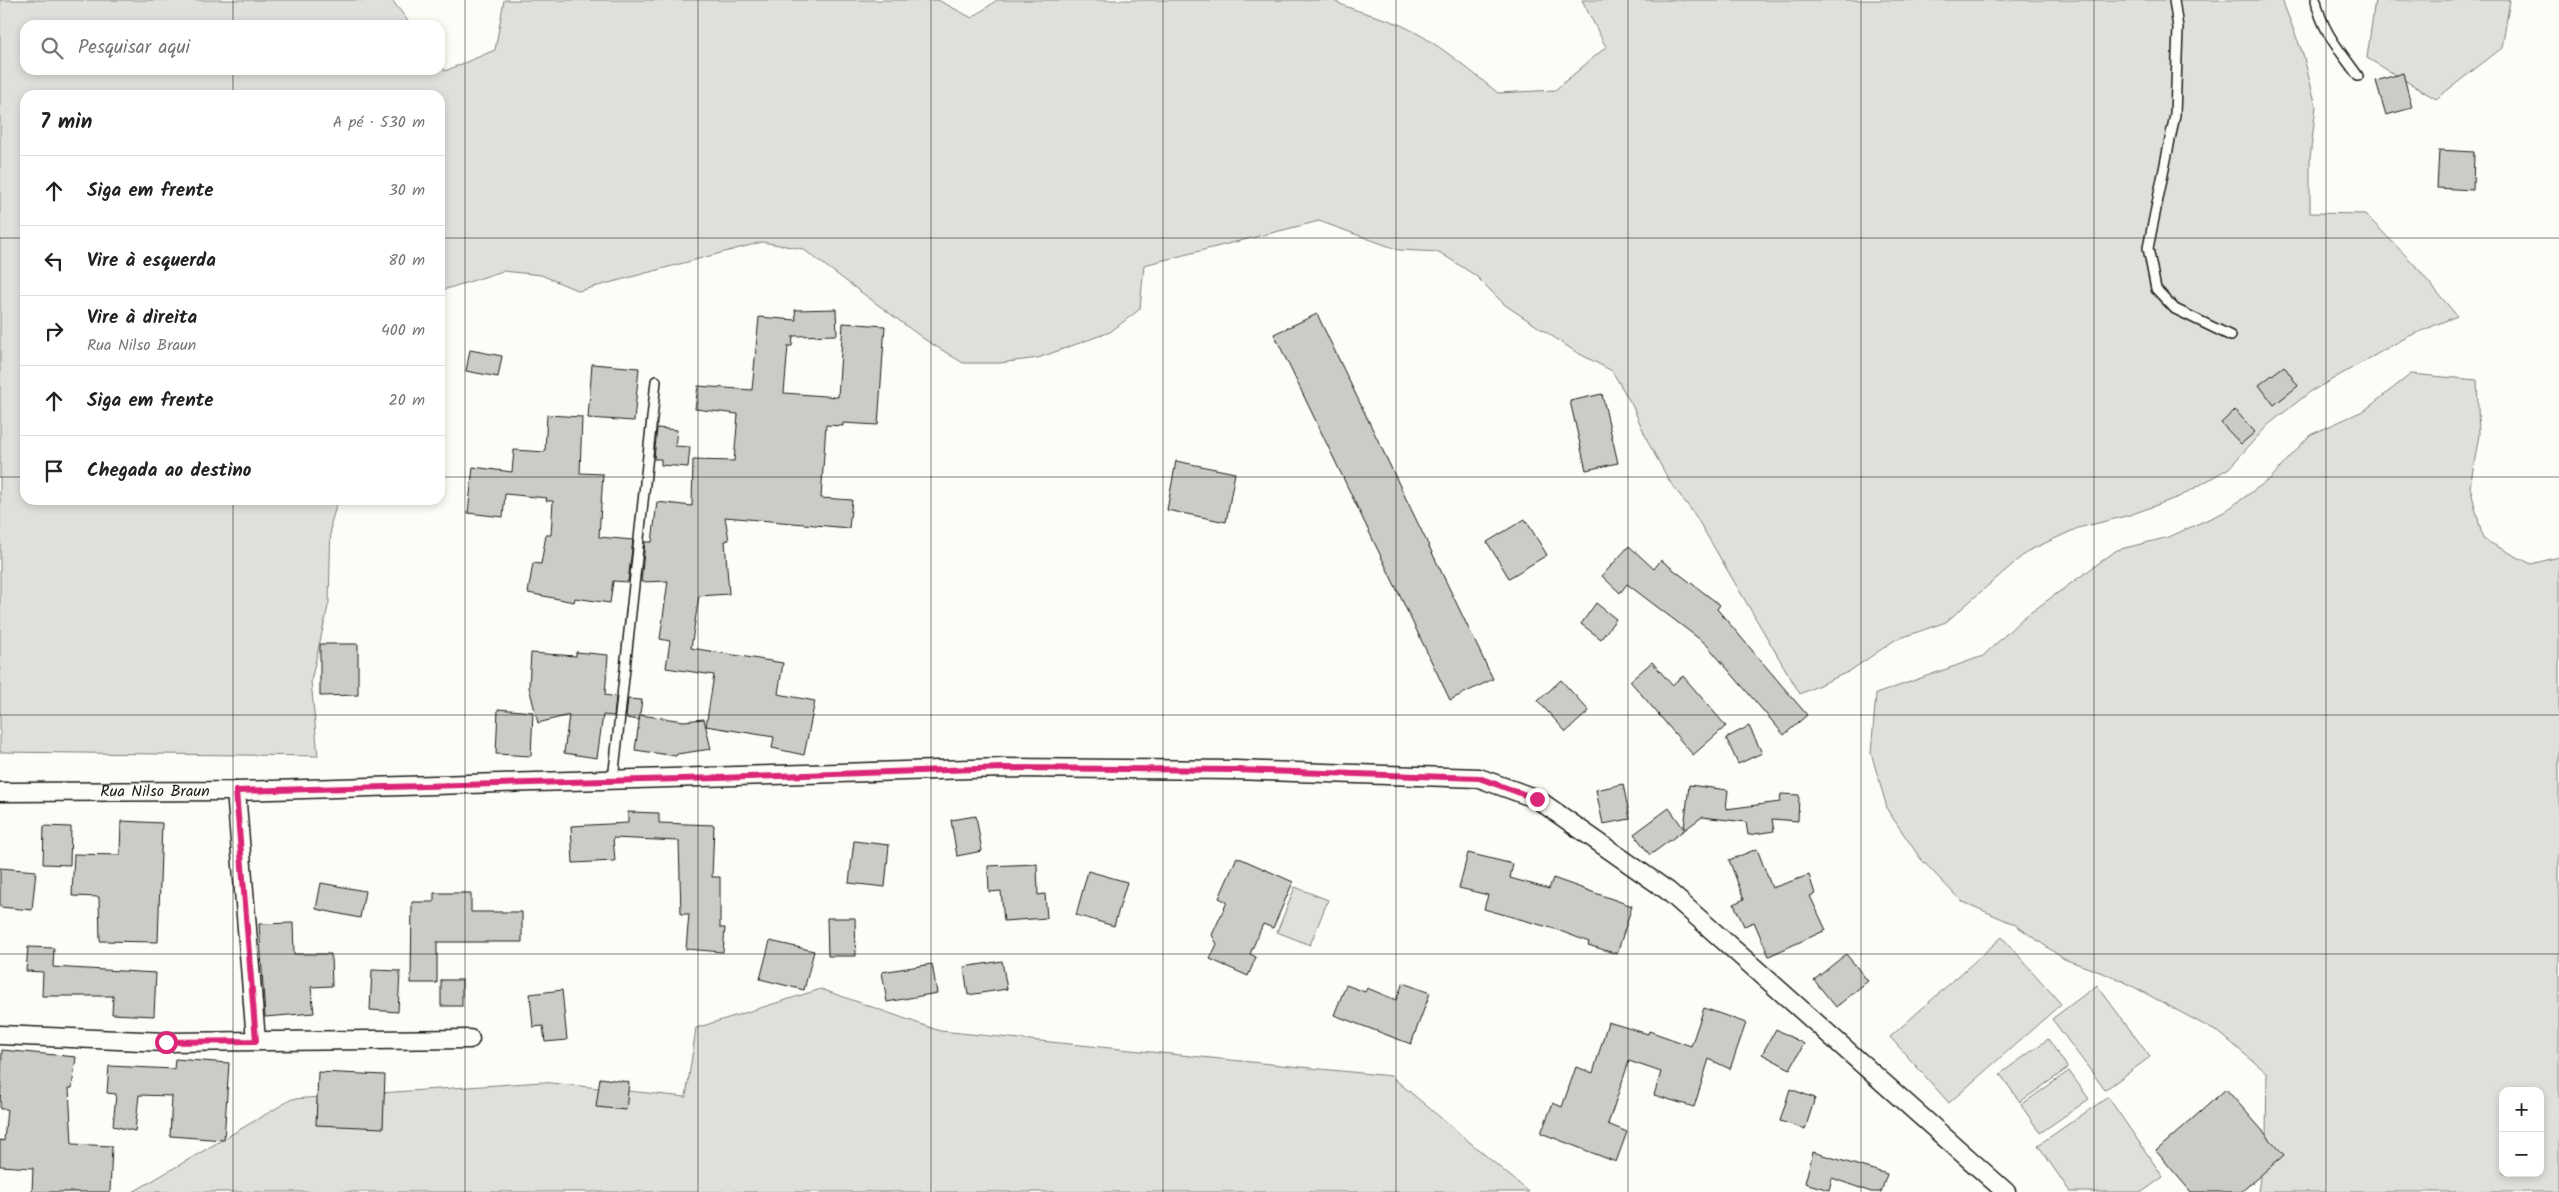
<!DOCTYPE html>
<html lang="pt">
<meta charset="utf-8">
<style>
body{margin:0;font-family:Kalam,sans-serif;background:#f6f6f6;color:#222}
.controls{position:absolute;right:15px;bottom:15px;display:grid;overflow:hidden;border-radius:10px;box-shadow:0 2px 8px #0003}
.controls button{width:45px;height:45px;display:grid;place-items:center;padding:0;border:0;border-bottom:1px solid #e0e0e0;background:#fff;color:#222;font:25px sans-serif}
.stop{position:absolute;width:15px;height:15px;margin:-11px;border:4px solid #db2777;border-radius:50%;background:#fff}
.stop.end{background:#db2777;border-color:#fff;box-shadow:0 1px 5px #0008}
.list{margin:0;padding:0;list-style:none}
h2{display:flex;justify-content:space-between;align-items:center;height:65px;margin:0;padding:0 20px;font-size:21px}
h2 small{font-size:16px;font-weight:400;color:#767676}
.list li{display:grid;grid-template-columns:32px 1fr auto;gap:15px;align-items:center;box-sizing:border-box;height:70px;padding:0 20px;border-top:1px solid #e0e0e0}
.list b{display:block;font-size:19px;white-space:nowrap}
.list p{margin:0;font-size:16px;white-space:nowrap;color:#767676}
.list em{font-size:16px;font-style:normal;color:#767676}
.icon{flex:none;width:28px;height:28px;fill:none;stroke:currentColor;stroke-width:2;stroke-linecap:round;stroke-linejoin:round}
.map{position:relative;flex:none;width:2559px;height:1192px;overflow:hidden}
.search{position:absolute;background:#fff;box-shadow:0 2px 8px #0003;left:20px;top:20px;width:425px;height:55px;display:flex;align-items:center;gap:12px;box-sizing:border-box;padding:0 18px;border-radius:15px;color:#767676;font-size:19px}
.panel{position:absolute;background:#fff;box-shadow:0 2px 8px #0003;left:20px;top:90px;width:425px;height:415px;border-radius:15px}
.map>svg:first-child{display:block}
.green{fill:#e0dfdb;stroke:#7e7e7c;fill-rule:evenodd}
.building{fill:#cccbc8;stroke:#1c1c1c}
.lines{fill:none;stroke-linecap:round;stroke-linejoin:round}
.service-casing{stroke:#1c1c1c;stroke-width:12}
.minor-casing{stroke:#1c1c1c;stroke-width:21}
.service{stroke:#fdfcf7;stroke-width:9}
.minor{stroke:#fdfcf7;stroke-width:18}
.route{stroke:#db2777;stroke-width:6}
.grid{fill:none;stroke:#1c1c1c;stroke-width:1;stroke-opacity:0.55}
.labels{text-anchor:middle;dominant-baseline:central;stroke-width:4.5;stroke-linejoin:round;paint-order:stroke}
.street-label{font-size:16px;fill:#1c1c1c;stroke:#fdfcf7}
</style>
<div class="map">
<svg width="2559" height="1192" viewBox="0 0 2559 1192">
<rect width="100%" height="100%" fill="#fdfcf7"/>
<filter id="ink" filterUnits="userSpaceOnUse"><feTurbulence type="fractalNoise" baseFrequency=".02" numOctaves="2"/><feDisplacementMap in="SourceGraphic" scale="10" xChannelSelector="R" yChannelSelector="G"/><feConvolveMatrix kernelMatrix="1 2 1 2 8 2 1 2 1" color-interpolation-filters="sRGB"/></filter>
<g filter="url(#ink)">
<g class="green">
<path d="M0 0H392L411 25H25V70H440V64L445 71 495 50 504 0H938L972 18 997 0H1332C1354 12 1378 15 1401 25 1436 41 1468 69 1498 93L1555 90 1606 47 1582 0H2282L2303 54 2316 106 2310 158V213L2365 214 2413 263 2457 316 2407 337 2310 392 2268 425 2229 468 2181 496 2130 515 2078 528 2028 551 1946 622 1895 640 1850 671 1800 694 1695 515 1670 482 1649 444 1632 405 1612 371 1576 352 1505 305 1476 276 1439 252 1399 250 1319 221 1144 265 1140 309 1110 332 1038 358 1000 363H963L924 339 803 249 762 242 579 291 541 275 503 271 440 291V95H25V500H338L331 523 329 602 311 681 318 756 0 752Z"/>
<polygon points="2375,0 2510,0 2502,48 2436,99 2367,58"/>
<path d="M2411 374 2477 380 2479 435 2470 487 2483 539 2531 564 2559 557V1192H2258L2266 1134 2267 1073 2221 1034 2119 979 2064 959 2014 924 1961 901 1920 858 1888 811 1871 753 1876 694 1983 656 2023 618 2117 550 2169 537 2224 512 2271 478 2310 435 2365 410ZM2503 1091H2540V1173H2503Z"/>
<polygon points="1295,887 1328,900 1310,945 1277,932"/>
<polygon points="2002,937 2061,1004 1949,1103 1890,1037"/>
<polygon points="2097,985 2150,1057 2105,1090 2052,1019"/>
<polygon points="821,989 940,1031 1391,1076 1529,1192 133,1192 292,1099 541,1082 686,1097 696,1028"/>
<polygon points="2048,1039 2068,1068 2020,1102 2000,1074"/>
<polygon points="2069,1071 2089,1099 2040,1133 2021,1105"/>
<polygon points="2108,1097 2163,1177 2142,1192 2070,1192 2038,1145"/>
</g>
<g class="building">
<polygon points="2403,73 2412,108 2386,115 2376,81"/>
<polygon points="2439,150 2474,152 2473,190 2437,188"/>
<polygon points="836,309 837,335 793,336 792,346 788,346 784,393 838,397 843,323 885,326 878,425 843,423 843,426 826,425 821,498 852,500 849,528 725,517 729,540 725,541 729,594 699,596 691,648 783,663 778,694 815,701 804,755 772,748 774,737 706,726 714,675 666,668 670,641 660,639 668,581 641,582 645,542 652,542 657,502 692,506 693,460 734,461 738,414 695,409 698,386 752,390 759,317 796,320 795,310"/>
<polygon points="1317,314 1493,679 1450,700 1274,334"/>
<polygon points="470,350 502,356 498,377 466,371"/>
<polygon points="592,364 639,368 634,421 588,418"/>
<polygon points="2284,366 2298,386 2274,405 2259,385"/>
<polygon points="1602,394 1618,463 1586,470 1570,401"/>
<polygon points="2235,410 2255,432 2241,444 2221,423"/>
<polygon points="547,415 582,417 580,473 603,474 599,537 633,540 628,582 613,581 610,603 575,598 574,602 528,593 533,563 541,564 546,535 551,535 553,501 546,501 547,498 505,494 503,517 468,513 473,467 512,472 514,450 545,452"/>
<polygon points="657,428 677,430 675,446 690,447 688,467 661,465 661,459 654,459"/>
<polygon points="1176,461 1235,473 1226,522 1167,510"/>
<polygon points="1525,519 1547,555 1509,578 1487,542"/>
<polygon points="1629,546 1654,569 1661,560 1720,605 1717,609 1807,715 1784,735 1706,644 1627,584 1620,593 1602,576"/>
<polygon points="1596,603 1616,619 1601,639 1581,624"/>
<polygon points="320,644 358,644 358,695 320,696"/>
<polygon points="576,652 608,655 605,695 616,697 614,716 603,715 597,758 564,753 569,715 538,723 529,687 531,653 576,656"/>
<polygon points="1652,662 1672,685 1683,676 1726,726 1693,755 1630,681"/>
<polygon points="1561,680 1589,711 1566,732 1538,701"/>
<polygon points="628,699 642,700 639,720 626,718"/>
<polygon points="498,709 533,712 531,756 496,754"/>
<polygon points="640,715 684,721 704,719 711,749 677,754 676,756 635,750"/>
<polygon points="1749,726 1762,753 1738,764 1726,738"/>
<polygon points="1623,784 1630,819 1603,824 1596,790"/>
<polygon points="1689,785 1728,790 1726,809 1780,802 1781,794 1799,795 1798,821 1772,819 1774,831 1748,835 1746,822 1702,817 1650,855 1634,834 1669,808 1684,829"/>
<polygon points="628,812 659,813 659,823 714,825 712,877 720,877 720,928 725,928 723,952 686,949 689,914 681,914 679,841 613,838 615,861 573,863 571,826 628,823"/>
<polygon points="976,816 982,851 957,856 951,820"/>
<polygon points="121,821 162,823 158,942 100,941 99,897 72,896 74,854 120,855"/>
<polygon points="44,826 71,827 70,865 43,864"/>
<polygon points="854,841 889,845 885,887 849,883"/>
<polygon points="1757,849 1772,888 1809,875 1815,894 1810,896 1826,930 1769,956 1754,922 1744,926 1734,904 1744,899 1729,860"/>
<polygon points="1468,853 1513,864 1510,878 1549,889 1553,878 1632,906 1617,954 1588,945 1589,942 1555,929 1484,909 1488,895 1459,888"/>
<polygon points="1237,857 1293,882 1273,928 1263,924 1250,954 1256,957 1248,976 1210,959 1217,944 1212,935 1227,902 1219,898"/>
<polygon points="1037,864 1038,895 1045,894 1047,918 1004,921 1001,891 989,892 988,866"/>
<polygon points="0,868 36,871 32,910 0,907"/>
<polygon points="1088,871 1127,882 1114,926 1076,915"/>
<polygon points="321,883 365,891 360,918 316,909"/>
<polygon points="434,893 471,893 471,912 522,912 522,942 437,942 437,983 411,983 412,902 434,902"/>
<polygon points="827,918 855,918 856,956 828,956"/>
<polygon points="293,923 294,954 331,954 332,986 311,987 314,1013 265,1017 259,924"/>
<polygon points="770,941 814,951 804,990 760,979"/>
<polygon points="28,947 54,948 53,967 156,973 154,1016 112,1014 113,996 42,996 43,972 26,971"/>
<polygon points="1846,954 1868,981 1836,1007 1814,980"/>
<polygon points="1002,961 1007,989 968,995 964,967"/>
<polygon points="932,964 937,993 887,1002 882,972"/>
<polygon points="372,970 400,971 398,1012 370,1010"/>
<rect x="441" y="980" width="21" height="26"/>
<polygon points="1403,983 1430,993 1411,1044 1334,1015 1346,985 1365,992 1367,988 1396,1000"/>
<polygon points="562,990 567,1040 545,1042 543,1026 533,1027 530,994"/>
<polygon points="1704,1008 1746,1023 1730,1069 1709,1059 1694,1107 1654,1095 1661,1072 1629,1061 1608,1124 1627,1132 1616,1162 1541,1133 1553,1103 1562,1107 1576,1067 1593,1073 1608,1022 1648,1034 1649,1031 1691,1046"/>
<polygon points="1776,1029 1804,1044 1790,1069 1762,1054"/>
<polygon points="2,1050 76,1057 72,1088 69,1088 72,1144 112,1146 110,1192 32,1192 33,1168 0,1166 0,1140 4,1141 7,1109 0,1109"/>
<polygon points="175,1059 229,1063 224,1140 170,1136 172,1096 139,1095 135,1131 113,1126 116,1094 107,1093 109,1066 174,1069"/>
<polygon points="318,1072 385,1075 383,1128 316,1125"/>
<polygon points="600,1078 629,1082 626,1110 596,1107"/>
<polygon points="1790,1089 1815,1098 1805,1129 1780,1121"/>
<polygon points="2226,1089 2284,1155 2241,1192 2191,1192 2156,1151"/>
<polygon points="1813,1152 1887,1174 1881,1192 1871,1192 1832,1178 1829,1190 1805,1183"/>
</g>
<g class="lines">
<g class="service-casing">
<g id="service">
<polyline points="2174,0 2178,28 2175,115 2148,248 2156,289 2175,309 2231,336"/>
<path d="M2316 0C2321 30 2341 52 2358 76"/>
<polyline points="613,780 656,381"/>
</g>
</g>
<g class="minor-casing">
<g id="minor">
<polyline points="236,791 256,1041"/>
<path id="s1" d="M0 792 236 791 1003 768 1235 770 1479 778 1537 799 1668 891 2006 1192"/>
<polyline points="0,1035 166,1042 470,1039"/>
</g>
</g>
<use href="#service" class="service"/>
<use href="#minor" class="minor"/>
</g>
</g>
<g class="lines" filter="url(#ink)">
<polyline class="route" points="166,1042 256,1041 236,791 718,778 1003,768 1236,770 1479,778 1537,799"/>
</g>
<path class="grid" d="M233 0V25M465 0V1192M698 0V1192M931 0V1192M1163 0V1192M1396 0V1192M1628 0V1192M1861 0V1192M2094 0V1192M2326 0V1192M233 70V95M0 238H25M440 238H2559M0 477H25M440 477H2559M233 500V1192M0 715H2559M0 954H2559"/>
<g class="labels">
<g class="street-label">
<text stroke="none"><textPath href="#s1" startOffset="155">Rua Nilso Braun</textPath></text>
</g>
</g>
</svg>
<div class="controls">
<button>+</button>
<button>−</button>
</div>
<div class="stop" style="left:166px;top:1042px"></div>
<div class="stop end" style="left:1537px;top:799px"></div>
<div class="search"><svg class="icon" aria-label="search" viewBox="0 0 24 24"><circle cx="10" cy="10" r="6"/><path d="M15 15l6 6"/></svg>Pesquisar aqui</div>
<section class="panel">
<h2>7 min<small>A pé · 530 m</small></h2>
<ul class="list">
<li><svg class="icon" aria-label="ahead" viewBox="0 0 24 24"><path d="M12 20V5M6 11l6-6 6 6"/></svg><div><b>Siga em frente</b></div><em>30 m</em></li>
<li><svg class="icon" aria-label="left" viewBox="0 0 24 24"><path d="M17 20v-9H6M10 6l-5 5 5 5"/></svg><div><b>Vire à esquerda</b></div><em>80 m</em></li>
<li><svg class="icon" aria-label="right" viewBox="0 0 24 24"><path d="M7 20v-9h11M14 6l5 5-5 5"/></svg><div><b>Vire à direita</b><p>Rua Nilso Braun</p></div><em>400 m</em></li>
<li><svg class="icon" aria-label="ahead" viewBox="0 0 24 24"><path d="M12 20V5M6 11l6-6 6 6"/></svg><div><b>Siga em frente</b></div><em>20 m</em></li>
<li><svg class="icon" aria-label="arrive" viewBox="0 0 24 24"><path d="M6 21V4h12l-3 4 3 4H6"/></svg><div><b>Chegada ao destino</b></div></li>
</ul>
</section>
</div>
